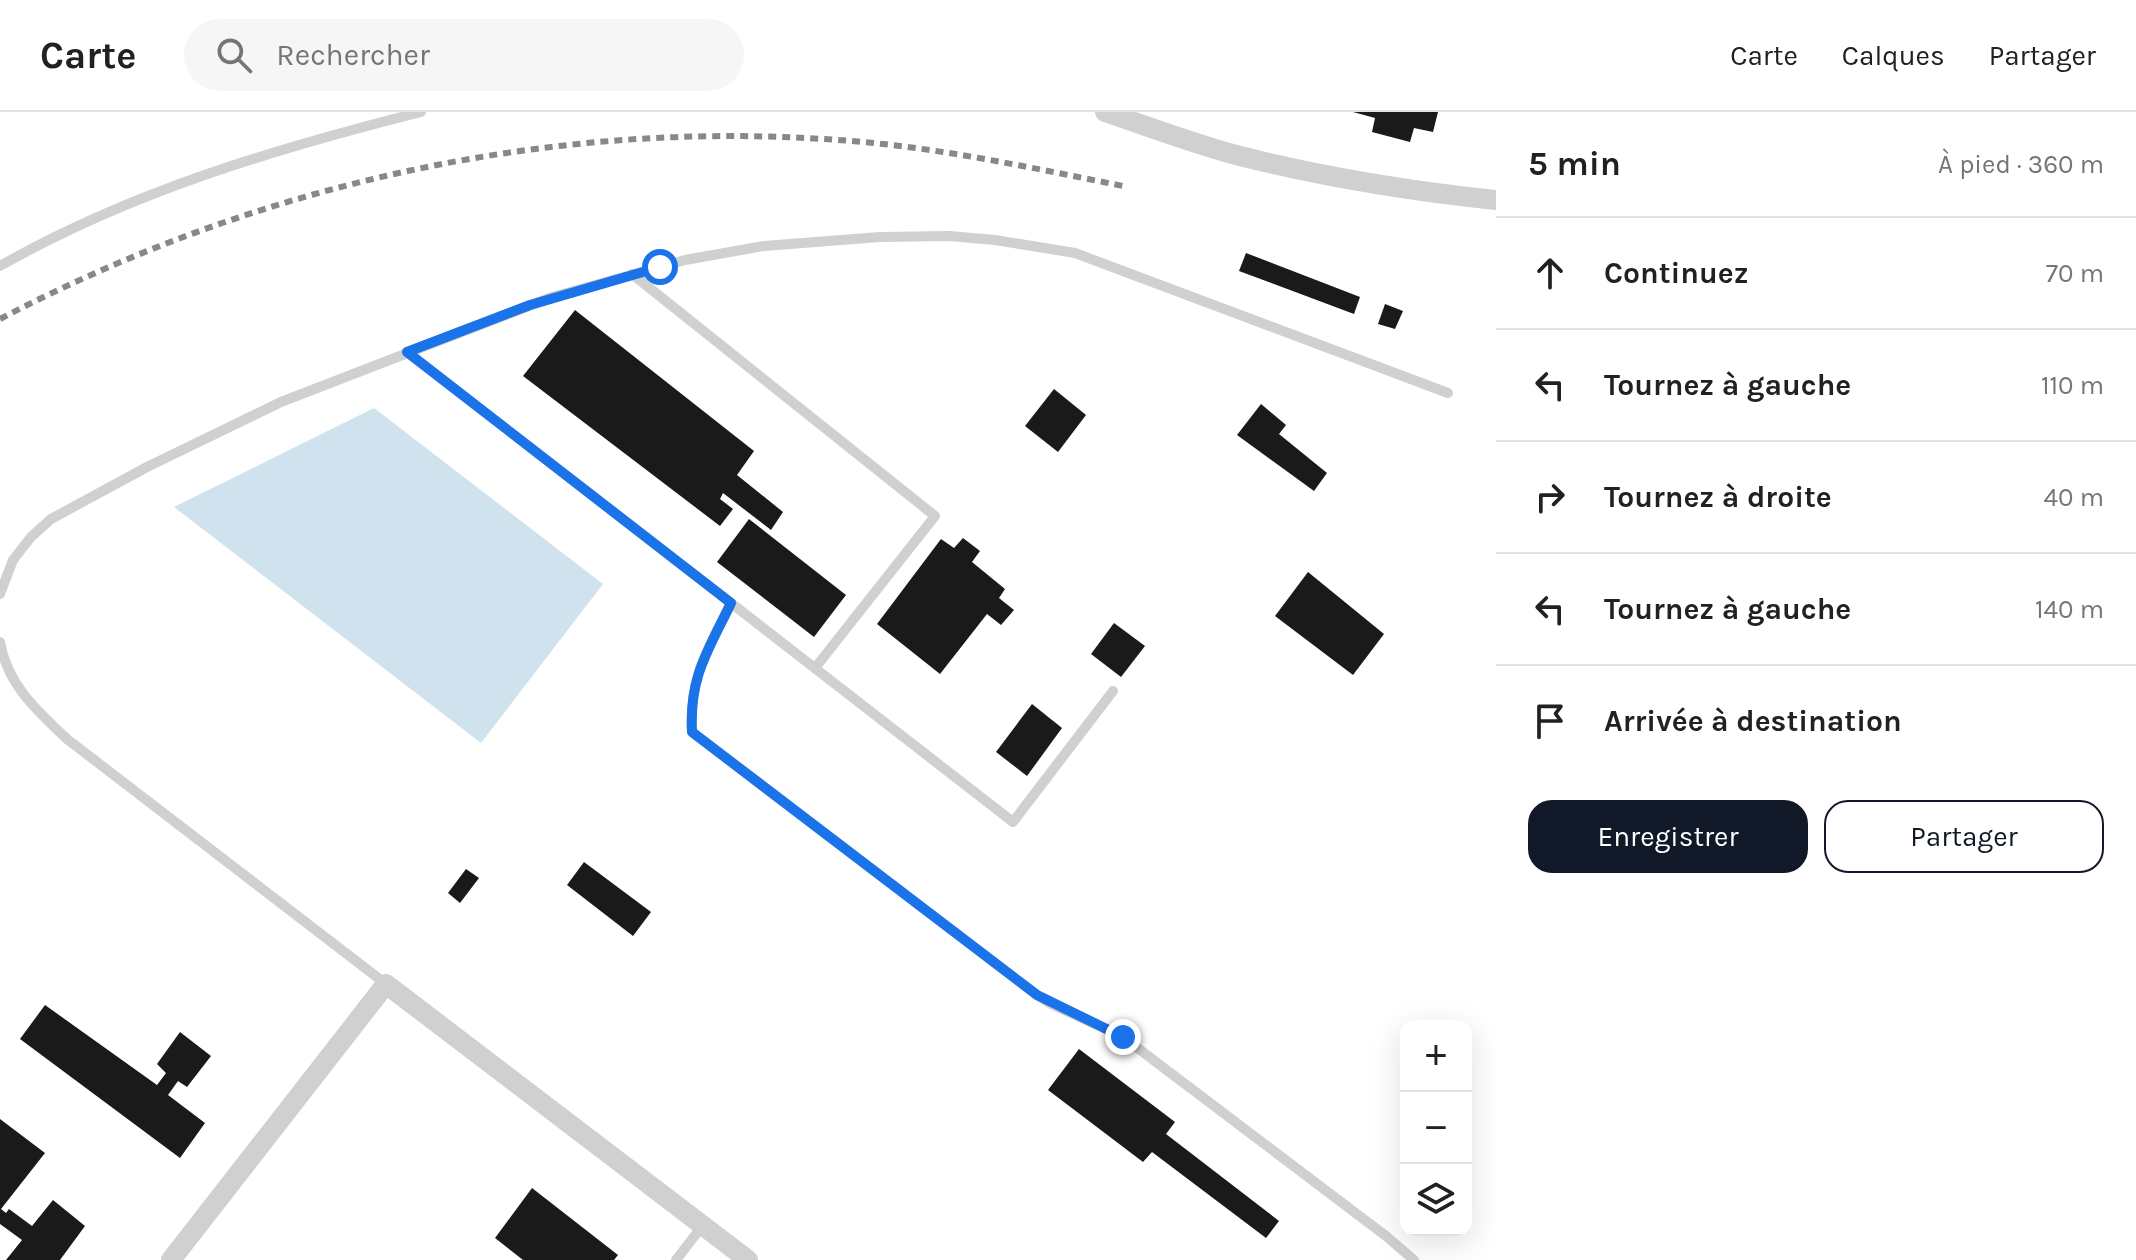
<!DOCTYPE html>
<html lang="fr">
<meta charset="utf-8">
<style>
body{margin:0;font-family:Karla,sans-serif;background:#f6f6f6;color:#202124}
.controls{position:absolute;right:24px;bottom:24px;display:grid;overflow:hidden;border-radius:16px;box-shadow:0 8px 32px #0002}
.controls button{width:72px;height:72px;display:grid;place-items:center;padding:0;border:0;border-bottom:2px solid #e0e0e0;background:#fff;color:#202124;font:40px sans-serif}
.stop{position:absolute;width:24px;height:24px;margin:-18px;border:6px solid #1a73e8;border-radius:50%;background:#fff}
.stop.end{background:#1a73e8;border-color:#fff;box-shadow:0 2px 8px #0008}
.list{margin:0;padding:0;list-style:none}
h2{display:flex;justify-content:space-between;align-items:center;height:104px;margin:0;padding:0 32px;font-size:34px}
h2 small{font-size:26px;font-weight:400;color:#757577}
.list li{display:grid;grid-template-columns:52px 1fr auto;gap:24px;align-items:center;box-sizing:border-box;height:112px;padding:0 32px;border-top:2px solid #e0e0e0}
.list b{display:block;font-size:30px;white-space:nowrap}
.list em{font-size:26px;font-style:normal;color:#757577}
.actions{display:flex;gap:16px;padding:24px 32px}
.actions a{flex:1;padding:18px 0;border:2px solid #111827;border-radius:24px;text-align:center;font-size:28px;color:#111827}
.actions .main{background:#111827;color:#fff}
.icon{flex:none;width:44px;height:44px;fill:none;stroke:currentColor;stroke-width:2;stroke-linecap:round;stroke-linejoin:round}
.map{position:relative;flex:none;width:1496px;height:1148px;overflow:hidden}
header{display:flex;align-items:center;gap:48px;box-sizing:border-box;height:112px;padding:0 40px;background:#fff;border-bottom:2px solid #e0e0e0}
header strong{font-size:38px}
nav{display:flex;gap:44px;margin-inline-start:auto;font-size:28px}
.search{width:560px;height:72px;background:#f6f6f6;display:flex;align-items:center;gap:20px;box-sizing:border-box;padding:0 28px;border-radius:44px;color:#757577;font-size:30px}
main{display:flex}
aside{flex:1;background:#fff}
.map>svg:first-child{display:block}
.water{fill:#cfe2ee}
.building{fill:#1a1a1a}
.lines{fill:none;stroke-linecap:round;stroke-linejoin:round}
.lane{stroke:#d0d0d0;stroke-width:10}
.street{stroke:#d0d0d0;stroke-width:20}
.rail{stroke:#888;stroke-width:6;stroke-dasharray:8 6;stroke-linecap:butt}
.route{stroke:#1a73e8;stroke-width:10}
</style>
<header>
<strong>Carte</strong>
<div class="search"><svg class="icon" aria-label="search" viewBox="0 0 24 24"><circle cx="10" cy="10" r="6"/><path d="M15 15l6 6"/></svg>Rechercher</div>
<nav><a>Carte</a><a>Calques</a><a>Partager</a></nav>
</header>
<main>
<div class="map">
<svg width="1496" height="1148" viewBox="0 0 1496 1148">
<rect width="100%" height="100%" fill="#fff"/>
<polygon class="water" points="374,296 603,472 481,631 174,395"/>
<g class="building">
<polygon points="1353,0 1438,0 1433,20 1414,16 1410,30 1372,20 1375,6"/>
<polygon points="1246,141 1360,185 1354,202 1239,159"/>
<polygon points="1385,192 1403,199 1395,217 1378,212"/>
<polygon points="575,198 754,339 737,363 783,400 771,418 723,381 720,387 733,397 720,414 523,264"/>
<polygon points="1054,277 1086,303 1058,340 1025,314"/>
<polygon points="1261,292 1286,313 1279,322 1327,361 1314,379 1237,323"/>
<polygon points="749,407 846,483 814,525 717,450"/>
<polygon points="963,426 980,439 972,450 1005,477 999,486 1014,498 1001,513 987,502 940,562 877,512 941,427 954,436"/>
<polygon points="1308,460 1384,522 1353,563 1275,504"/>
<polygon points="1114,511 1145,534 1121,565 1091,542"/>
<polygon points="1032,592 1062,616 1027,664 996,640"/>
<polygon points="584,750 651,800 633,824 567,773"/>
<polygon points="466,757 479,766 460,791 448,781"/>
<polygon points="45,893 157,973 166,961 157,952 180,920 211,944 187,975 178,969 168,983 205,1011 180,1046 20,927"/>
<polygon points="1079,937 1175,1010 1166,1022 1279,1109 1266,1126 1152,1040 1143,1050 1048,978"/>
<polygon points="0,1007 45,1041 1,1097 6,1101 9,1097 32,1114 53,1088 85,1114 60,1148 6,1148 22,1128 0,1112"/>
<polygon points="532,1076 618,1143 614,1148 523,1148 495,1126"/>
</g>
<g class="lines">
<g class="lane">
<path d="M0 154C132 79 275 37 421 0"/>
<polyline points="632,162 935,404 815,556"/>
<path d="M407 240 731 491C707 539 689 564 692 620L1037 883 1051 892 1123 925 1386 1124 1414 1148"/>
<polyline points="0,482 13,448 31,425 51,407 147,355 281,290 552,185 685,148 764,134 880,125 949,124 995,128 1075,141 1448,281"/>
<polyline points="731,491 1013,710 1113,579"/>
<path d="M0 530C7 572 37 599 67 627L386 872"/>
<polyline points="676,1148 703,1113"/>
</g>
<g class="street">
<path d="M1105 0C1150 15 1194 32 1240 44 1324 65 1410 79 1496 88"/>
<polyline points="171,1148 386,872 748,1148"/>
</g>
<path class="rail" d="M0 207C269 66 580 0 883 32 965 41 1047 59 1128 75"/>
</g>
<g class="lines">
<path class="route" d="M660 155 530 193 407 240 731 491C708 539 689 565 692 620L1037 883 1123 925"/>
</g>
</svg>
<div class="controls">
<button>+</button>
<button>−</button>
<button><svg class="icon" aria-label="layers" viewBox="0 0 24 24"><path d="M12 4l9 5-9 5-9-5zM3 14l9 5 9-5"/></svg></button>
</div>
<div class="stop" style="left:660px;top:155px"></div>
<div class="stop end" style="left:1123px;top:925px"></div>
</div>
<aside>
<h2>5 min<small>À pied · 360 m</small></h2>
<ul class="list">
<li><svg class="icon" aria-label="ahead" viewBox="0 0 24 24"><path d="M12 20V5M6 11l6-6 6 6"/></svg><div><b>Continuez</b></div><em>70 m</em></li>
<li><svg class="icon" aria-label="left" viewBox="0 0 24 24"><path d="M17 20v-9H6M10 6l-5 5 5 5"/></svg><div><b>Tournez à gauche</b></div><em>110 m</em></li>
<li><svg class="icon" aria-label="right" viewBox="0 0 24 24"><path d="M7 20v-9h11M14 6l5 5-5 5"/></svg><div><b>Tournez à droite</b></div><em>40 m</em></li>
<li><svg class="icon" aria-label="left" viewBox="0 0 24 24"><path d="M17 20v-9H6M10 6l-5 5 5 5"/></svg><div><b>Tournez à gauche</b></div><em>140 m</em></li>
<li><svg class="icon" aria-label="arrive" viewBox="0 0 24 24"><path d="M6 21V4h12l-3 4 3 4H6"/></svg><div><b>Arrivée à destination</b></div></li>
</ul>
<div class="actions"><a class="main">Enregistrer</a><a>Partager</a></div>
</aside>
</main>
